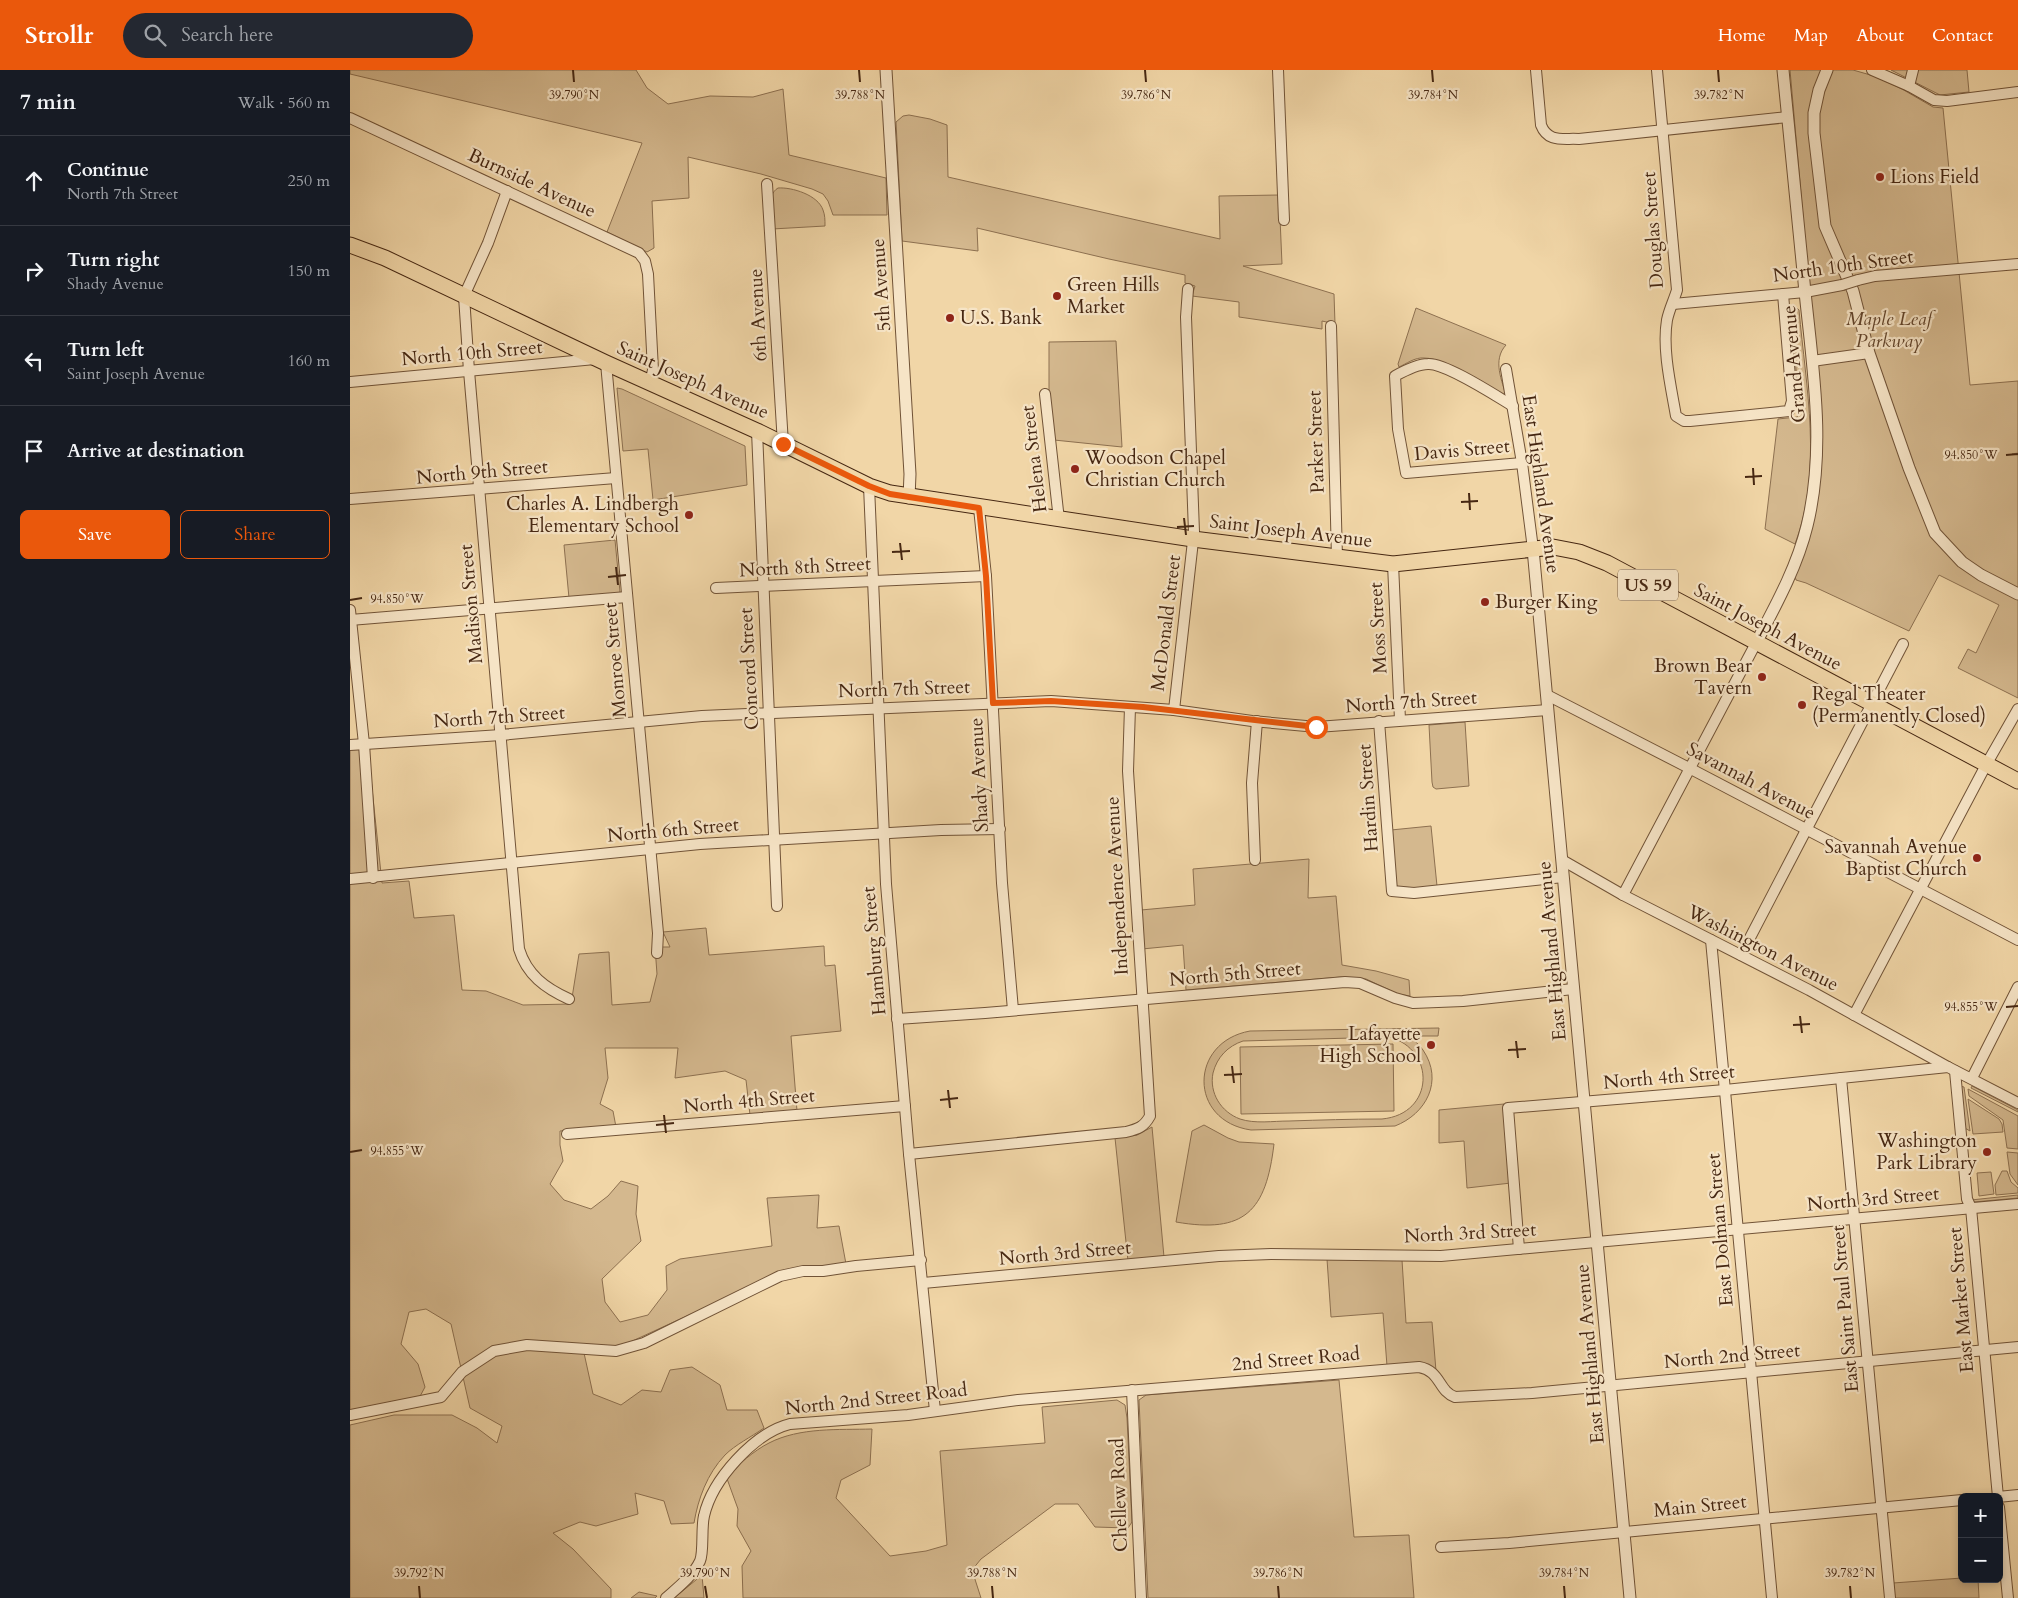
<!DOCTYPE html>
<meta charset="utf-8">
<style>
body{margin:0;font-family:Cardo,serif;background:#242831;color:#f1f3f6}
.controls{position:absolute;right:15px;bottom:15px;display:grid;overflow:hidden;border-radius:8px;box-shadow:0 2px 8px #0003}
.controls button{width:45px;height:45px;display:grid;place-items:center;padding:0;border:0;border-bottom:1px solid #363941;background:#171b24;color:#f1f3f6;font:25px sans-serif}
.stop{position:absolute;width:15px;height:15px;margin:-11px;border:4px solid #ea580c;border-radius:50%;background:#fff}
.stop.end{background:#ea580c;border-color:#fff;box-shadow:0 1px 5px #0008}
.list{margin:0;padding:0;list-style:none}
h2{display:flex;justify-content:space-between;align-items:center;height:65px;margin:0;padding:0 20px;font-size:21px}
h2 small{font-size:16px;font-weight:400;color:#9ea1a6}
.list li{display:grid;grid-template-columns:32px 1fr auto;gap:15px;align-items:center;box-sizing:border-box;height:90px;padding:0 20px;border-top:1px solid #363941}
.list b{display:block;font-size:19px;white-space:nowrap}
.list p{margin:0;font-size:16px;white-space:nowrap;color:#9ea1a6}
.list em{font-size:16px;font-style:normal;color:#9ea1a6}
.actions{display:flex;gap:10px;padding:15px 20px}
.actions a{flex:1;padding:11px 0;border:1px solid #ea580c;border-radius:8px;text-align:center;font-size:18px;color:#ea580c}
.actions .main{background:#ea580c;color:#fff}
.icon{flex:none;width:28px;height:28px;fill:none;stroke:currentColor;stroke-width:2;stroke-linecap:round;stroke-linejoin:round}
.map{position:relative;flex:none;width:1668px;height:1528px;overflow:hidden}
header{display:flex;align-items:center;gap:30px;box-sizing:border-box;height:70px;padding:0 25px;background:#ea580c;color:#fff}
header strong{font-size:24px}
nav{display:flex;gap:28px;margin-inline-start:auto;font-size:18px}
.search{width:350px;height:45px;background:#242831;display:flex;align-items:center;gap:12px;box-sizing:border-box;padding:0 18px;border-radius:28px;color:#9ea1a6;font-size:19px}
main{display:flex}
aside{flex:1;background:#171b24}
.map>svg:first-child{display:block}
.green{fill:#d4b88e;stroke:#8d7050;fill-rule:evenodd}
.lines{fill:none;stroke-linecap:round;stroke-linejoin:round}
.minor-casing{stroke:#715337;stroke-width:12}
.tertiary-casing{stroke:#715337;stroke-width:13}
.primary-casing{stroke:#462712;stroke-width:17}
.minor{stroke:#f6e4c6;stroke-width:10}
.tertiary{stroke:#f6e4c6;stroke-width:11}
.primary{stroke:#f1d6a7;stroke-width:15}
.minor-bridge-casing{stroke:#715337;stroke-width:12;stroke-linecap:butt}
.minor-bridge{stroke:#f6e4c6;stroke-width:10}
.route{stroke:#ea580c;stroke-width:6}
.ticks{fill:none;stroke:#462712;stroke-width:2}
.poi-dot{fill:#8f2418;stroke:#f6e4c6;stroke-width:2}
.labels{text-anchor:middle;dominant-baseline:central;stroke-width:4.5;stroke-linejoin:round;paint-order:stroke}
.shield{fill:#f6e4c6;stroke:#7b6048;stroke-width:1}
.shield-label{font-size:18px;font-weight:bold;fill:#462712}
.poi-label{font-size:19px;fill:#462712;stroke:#f6e4c6;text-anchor:start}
.street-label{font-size:19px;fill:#462712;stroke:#f6e4c6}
.park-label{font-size:19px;font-style:italic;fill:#62442b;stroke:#f6e4c6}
.ticks-label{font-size:12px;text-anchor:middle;fill:#462712;stroke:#f6e4c6;stroke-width:4.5;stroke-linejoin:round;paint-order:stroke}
</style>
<header>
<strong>Strollr</strong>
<div class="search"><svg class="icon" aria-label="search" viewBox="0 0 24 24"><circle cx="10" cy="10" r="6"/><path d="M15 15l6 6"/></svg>Search here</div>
<nav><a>Home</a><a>Map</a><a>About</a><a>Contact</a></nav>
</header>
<main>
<aside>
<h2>7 min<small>Walk · 560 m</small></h2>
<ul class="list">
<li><svg class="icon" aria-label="ahead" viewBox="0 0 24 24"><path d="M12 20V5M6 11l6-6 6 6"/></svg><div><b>Continue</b><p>North 7th Street</p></div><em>250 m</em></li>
<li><svg class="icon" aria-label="right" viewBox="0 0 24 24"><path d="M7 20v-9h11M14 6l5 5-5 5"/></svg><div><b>Turn right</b><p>Shady Avenue</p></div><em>150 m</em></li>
<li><svg class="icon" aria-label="left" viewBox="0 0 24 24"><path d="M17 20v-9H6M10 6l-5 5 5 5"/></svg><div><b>Turn left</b><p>Saint Joseph Avenue</p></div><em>160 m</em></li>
<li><svg class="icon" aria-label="arrive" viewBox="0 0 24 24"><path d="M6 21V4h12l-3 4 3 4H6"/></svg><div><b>Arrive at destination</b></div></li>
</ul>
<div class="actions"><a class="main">Save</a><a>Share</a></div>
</aside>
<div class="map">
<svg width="1668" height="1528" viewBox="0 0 1668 1528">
<rect width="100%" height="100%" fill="#f1d6a7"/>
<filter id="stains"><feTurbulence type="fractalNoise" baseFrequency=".004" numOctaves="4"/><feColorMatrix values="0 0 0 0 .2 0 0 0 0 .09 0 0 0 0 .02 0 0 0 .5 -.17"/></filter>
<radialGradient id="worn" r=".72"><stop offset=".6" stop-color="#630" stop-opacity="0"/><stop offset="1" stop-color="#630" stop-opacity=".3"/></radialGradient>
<g class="green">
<polygon points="0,0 286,0 297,18 318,34 360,26 403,27 433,19 439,85 536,108 537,145 483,145 478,131 473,124 462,119 411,104 338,87 339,128 302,131 304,178 297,182 257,162 292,73 0,4"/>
<polygon points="1440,0 1503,0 1524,6 1552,19 1583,37 1593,38 1620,315 1668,311 1668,383 1662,384 1668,385 1668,628 1608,598 1618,579 1626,583 1649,535 1589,505 1559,561 1456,513 1446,510 1445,506 1469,414 1472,361"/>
<polygon points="1541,0 1617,0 1619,22 1590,25"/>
<polygon points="559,45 580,49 597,55 598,107 870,169 869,126 929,125 932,194 893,196 984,224 985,254 972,251 972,259 889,247 889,232 842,226 845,216 835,213 835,205 759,189 627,158 628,181 552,171 546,52 553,46"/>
<path d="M428 118C442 117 468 125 473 140 475 145 475 150 475 156L422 159C421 147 416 125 428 118Z"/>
<path d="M1446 237 1449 240C1456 318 1473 400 1445 474L1415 459 1428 349 1447 347 1449 344 1442 240Z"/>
<path d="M1066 238 1156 275C1142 290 1152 311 1157 328 1137 316 1097 288 1074 288 1065 287 1056 294 1049 297L1048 294Z"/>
<polygon points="766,271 772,377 704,370 699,327 699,272"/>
<polygon points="267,318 272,319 395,376 397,415 303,430 298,379 273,381"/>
<polygon points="265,470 270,522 267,524 219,528 214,475"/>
<polygon points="1115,652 1119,716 1086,719 1083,717 1082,712 1079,655"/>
<path d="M17 671 32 813 59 811 64 848 104 845 112 920 136 921 173 935 221 934 229 884 259 882 262 935 300 932 307 904 305 877H320L313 862 356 858 359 885 474 876 475 896 485 895 491 961 441 966 447 1041 400 1045 396 1010 375 1001 325 1008 328 978H255L258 1008 250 1034 263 1041 266 1057 210 1061V1075L213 1091 200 1114 214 1130 241 1139 258 1126 271 1111 288 1116 286 1144 291 1171 252 1209 255 1232 270 1252 298 1245 317 1220 316 1196 330 1189 422 1176 417 1128 469 1125 467 1158 489 1156 496 1194 413 1211 278 1273 234 1283 243 1324 271 1335 292 1320 311 1322 320 1300 342 1297 370 1315 377 1340H407L414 1358C401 1367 385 1375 375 1385 357 1404 348 1429 344 1453L321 1454 314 1431 285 1423 288 1444 246 1456 230 1452 203 1463 223 1479 261 1519V1528H0V1355L44 1345H102L127 1358 147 1373 152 1356 120 1338 101 1254 76 1239 59 1242 51 1274 68 1294 75 1317 67 1332 0 1343V672Z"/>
<polygon points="1081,756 1087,816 1069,818 1048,817 1045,812 1041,760"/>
<polygon points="959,789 958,828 986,826 992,895 1026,901 1059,910 1060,926 1048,924 1016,909 991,907 836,920 833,875 792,879 791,840 845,835 843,799"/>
<path d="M1089 958 1088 966H1060C1064 971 1070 975 1073 980 1094 1011 1076 1044 1045 1056L901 1060C838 1051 839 972 900 961ZM1039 967C1086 979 1085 1044 1032 1049 1001 1049 970 1050 939 1051 923 1051 905 1054 890 1049 871 1042 859 1023 863 1003 867 987 878 976 893 971Z"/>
<polygon points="1043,974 1044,1041 891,1044 890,977"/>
<polygon points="1610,1016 1614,1017 1620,1061 1613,1057"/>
<polygon points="1622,1016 1668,1040 1668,1042 1621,1018"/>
<polygon points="1618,1019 1668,1046 1668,1079 1657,1078 1653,1050 1619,1026"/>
<polygon points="1618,1029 1649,1049 1652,1054 1653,1062 1623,1064"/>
<polygon points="1154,1034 1161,1113 1117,1118 1114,1071 1089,1073 1089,1040"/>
<path d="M854 1055 878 1068 889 1072 924 1074C916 1141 895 1164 826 1152L842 1061Z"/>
<polygon points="802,1057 814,1187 778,1191 765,1068 787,1065"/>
<polygon points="1657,1082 1668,1083 1668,1115 1660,1104"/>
<polygon points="1652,1101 1657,1101 1661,1112 1668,1118 1668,1123 1646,1125 1645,1115"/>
<polygon points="1641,1102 1644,1124 1629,1126 1627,1103"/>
<polygon points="1668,1125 1668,1128 1624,1132 1621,1130"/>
<path d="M977 1189 1052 1190 1056 1253 1082 1252 1086 1301C1073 1289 1054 1295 1037 1296L1033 1243 981 1247Z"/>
<polygon points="989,1310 1004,1467 1059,1465 1064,1528 798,1528 789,1330 796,1325"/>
<path d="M767 1330 775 1335 777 1348 782 1452 778 1458 745 1457 728 1434H705L631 1489 622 1500 631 1528H393L392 1496 401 1481 387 1456 388 1439 376 1406C390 1394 403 1381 419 1373 450 1357 489 1360 522 1359L520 1395 491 1410 486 1428 540 1486 576 1481 597 1475 590 1381 695 1373 692 1337Z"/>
<polygon points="352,1505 354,1528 324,1528"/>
<polygon points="1612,1508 1612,1509 1628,1509 1629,1528 1544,1528 1543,1513"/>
<polygon points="289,1522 307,1526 305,1528 281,1528"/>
</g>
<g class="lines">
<g class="minor-casing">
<g id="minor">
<polyline points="928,0 934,150"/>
<path d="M1186 0 1191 55C1198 73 1213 68 1229 69L1438 47"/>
<path d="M1307 0 1327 220C1324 230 1319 240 1317 250 1312 279 1321 317 1326 346L1334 351H1340L1439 341 1442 331 1433 224"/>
<polyline points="1522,0 1559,16 1584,30 1597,31 1668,22"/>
<polyline points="1559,16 1563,0"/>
<polyline points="0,48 289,183 295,191 298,204 303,300 300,313"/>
<polyline points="417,114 433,374"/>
<path d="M157 121 138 173 114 226 119 301 169 879C177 905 195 918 219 929"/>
<polyline points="1508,210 1525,206 1668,194"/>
<polyline points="1323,234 1455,222 1492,215"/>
<polyline points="981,256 987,488"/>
<polyline points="1462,291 1519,283"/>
<polyline points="256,293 308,863 307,883"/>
<polyline points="1156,299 1172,393 1183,479"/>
<polyline points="0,312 245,289"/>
<polyline points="695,324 709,450"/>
<path d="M1163 336C1146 326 1096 293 1078 294 1067 294 1054 301 1045 306L1048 359 1056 403 1172 393"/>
<polyline points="407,361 427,836"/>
<polyline points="519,416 536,814 559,1084 585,1341"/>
<polyline points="0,429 266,408"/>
<polyline points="629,438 636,506 652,813 663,940"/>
<polyline points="1043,494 1050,650"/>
<polyline points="366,518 636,506"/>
<polyline points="0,540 14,674 23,808"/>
<polyline points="0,550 277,527"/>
<polyline points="1197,625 1341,699 1668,870"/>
<polyline points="824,640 844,462 836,247 838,219"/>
<polyline points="1029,651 1042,821 1064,823 1213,807"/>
<polyline points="0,675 151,665 352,646 701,631 824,640 902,651 967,657 1198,640"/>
<polyline points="905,790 902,713 907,651"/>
<polyline points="1212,790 1273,825 1459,920 1598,997"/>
<polyline points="0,809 350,774 591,760 650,759"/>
<polyline points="1273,825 1406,573"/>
<polyline points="1361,870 1422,1528"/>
<polyline points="1391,885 1553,574"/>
<polyline points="1504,945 1636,695 1668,639"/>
<polyline points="547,949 635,943 995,912 1010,913 1045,928 1063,933 1113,931 1223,919"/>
<polyline points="1605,1001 1617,1129 1621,1138 1648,1427"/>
<polyline points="1491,1008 1540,1528"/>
<polyline points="1622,1008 1668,917"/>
<polyline points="217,1064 555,1036"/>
<path d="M559 1084 776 1062C788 1059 794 1057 800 1046L778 701 780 637"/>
<polyline points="1169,1179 1158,1038 1375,1020 1598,997 1668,1033"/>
<polyline points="573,1213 869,1186 921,1184 1091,1186 1668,1134"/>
<polyline points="782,1320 791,1528"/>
<polyline points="0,1345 91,1327 112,1302 144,1281 177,1275 266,1281 294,1273 430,1206 453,1201 473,1201 506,1196 571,1190"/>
<polyline points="1648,1427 1668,1425"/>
<polyline points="1649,1437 1658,1528"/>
<polyline points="1091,1477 1159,1473 1612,1430"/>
<path d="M316 1528C327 1518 343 1506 350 1491 354 1482 351 1458 354 1446 362 1410 404 1363 440 1354L558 1345 668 1330 1069 1297C1091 1301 1088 1321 1105 1327L1182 1323 1668 1277"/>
</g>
</g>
<g class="tertiary-casing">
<g id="tertiary">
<polyline points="536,0 560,404 559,428"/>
<polyline points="1477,0 1469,20 1464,43 1464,63 1475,156 1503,221 1519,283 1559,398 1585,463 1612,492 1631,505 1668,524"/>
<polyline points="1183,479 1280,1528"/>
<path d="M1406 573C1426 535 1447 497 1457 456 1476 379 1463 300 1455 222 1447 148 1440 74 1433 0"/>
</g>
</g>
<g class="primary-casing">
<polyline id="primary" points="0,175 35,188 256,293 407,361 519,416 540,423 843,469 1043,494 1203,477 1229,482 1257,493 1668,711"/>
</g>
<use href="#minor" class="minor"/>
<use href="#tertiary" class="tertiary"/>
<use href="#primary" class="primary"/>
<g class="minor-bridge-casing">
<polyline id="minor-bridge" points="1492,215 1508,210"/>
</g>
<use href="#minor-bridge" class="minor-bridge"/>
</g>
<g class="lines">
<polyline class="route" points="433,374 519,416 540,424 629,438 636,506 643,633 701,631 793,637 966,657"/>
</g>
<path class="ticks" d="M223 0 224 12M509 0 510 12M795 0 796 12M1082 0 1083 12M1368 0 1369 12M1656 385 1668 384M1403 398 1404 415M1395 407 1412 406M1119 423 1120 440M1111 432 1128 431M834 448 836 465M827 457 844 456M550 473 552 490M542 482 560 481M266 497 268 515M258 507 276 505M0 530 12 528M1656 937 1668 936M1450 946 1452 963M1443 955 1460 954M1166 971 1168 988M1158 980 1176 979M882 996 884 1013M874 1005 892 1004M598 1020 600 1038M590 1030 608 1028M314 1045 316 1063M306 1055 324 1053M0 1082 12 1080M69 1516 70 1528M355 1516 357 1528M642 1516 643 1528M928 1516 929 1528M1214 1516 1215 1528M1500 1516 1501 1528"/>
<g class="poi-dot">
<circle cx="1530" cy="107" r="5"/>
<circle cx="707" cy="226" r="5"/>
<circle cx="600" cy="248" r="5"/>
<circle cx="725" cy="399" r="5"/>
<circle cx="339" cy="445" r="5"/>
<circle cx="1135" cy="532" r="5"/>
<circle cx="1412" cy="607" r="5"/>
<circle cx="1452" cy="635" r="5"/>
<circle cx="1627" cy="788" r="5"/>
<circle cx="1081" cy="975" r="5"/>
<circle cx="1637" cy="1082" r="5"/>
</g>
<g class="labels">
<rect class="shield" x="1268" y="499.5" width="60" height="31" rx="4"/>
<g class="shield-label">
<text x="1298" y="515">US 59</text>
</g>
<g class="poi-label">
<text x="1540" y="107">Lions Field</text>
<text x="717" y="215">Green Hills<tspan x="717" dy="22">Market</tspan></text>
<text x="610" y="248">U.S. Bank</text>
<text x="735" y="388">Woodson Chapel<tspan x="735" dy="22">Christian Church</tspan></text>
<text x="329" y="434" text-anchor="end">Charles A. Lindbergh<tspan x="329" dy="22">Elementary School</tspan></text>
<text x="1145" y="532">Burger King</text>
<text x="1402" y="596" text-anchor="end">Brown Bear<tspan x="1402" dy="22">Tavern</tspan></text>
<text x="1462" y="624">Regal Theater<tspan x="1462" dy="22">(Permanently Closed)</tspan></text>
<text x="1617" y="777" text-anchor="end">Savannah Avenue<tspan x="1617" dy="22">Baptist Church</tspan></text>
<text x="1071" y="964" text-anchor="end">Lafayette<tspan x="1071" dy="22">High School</tspan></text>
<text x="1627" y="1071" text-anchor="end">Washington<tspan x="1627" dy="22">Park Library</tspan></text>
</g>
<g class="street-label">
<text transform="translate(182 113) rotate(25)">Burnside Avenue</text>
<text transform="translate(1303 160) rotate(-94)">Douglas Street</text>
<text transform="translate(1493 196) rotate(-8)">North 10th Street</text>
<text transform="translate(531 215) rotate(-94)">5th Avenue</text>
<text transform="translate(408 245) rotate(-93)">6th Avenue</text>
<text transform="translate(122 283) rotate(-5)">North 10th Street</text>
<text transform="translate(1444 294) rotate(-95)">Grand Avenue</text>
<text transform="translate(343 310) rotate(24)">Saint Joseph Avenue</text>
<text transform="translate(966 372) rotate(-92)">Parker Street</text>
<text transform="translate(1112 380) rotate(-5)">Davis Street</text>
<text transform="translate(684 389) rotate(-97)">Helena Street</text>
<text transform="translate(132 402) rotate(-5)">North 9th Street</text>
<text transform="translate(1191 414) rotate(82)">East Highland Avenue</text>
<text transform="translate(941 461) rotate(7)">Saint Joseph Avenue</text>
<text transform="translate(455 497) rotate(-3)">North 8th Street</text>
<text transform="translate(121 534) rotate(-95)">Madison Street</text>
<text transform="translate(816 553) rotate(-83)">McDonald Street</text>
<text transform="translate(1418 557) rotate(28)">Saint Joseph Avenue</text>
<text transform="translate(1028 558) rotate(-93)">Moss Street</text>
<text transform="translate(265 590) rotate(-95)">Monroe Street</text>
<text transform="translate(399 599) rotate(-93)">Concord Street</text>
<text transform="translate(554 619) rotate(-2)">North 7th Street</text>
<text transform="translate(1061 632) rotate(-4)">North 7th Street</text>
<text transform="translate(149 647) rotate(-4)">North 7th Street</text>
<text transform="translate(629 705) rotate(-93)">Shady Avenue</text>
<text transform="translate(1401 711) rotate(28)">Savannah Avenue</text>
<text transform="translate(1018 728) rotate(-94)">Hardin Street</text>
<text transform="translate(323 760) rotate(-5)">North 6th Street</text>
<text transform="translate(767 816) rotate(-93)">Independence Avenue</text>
<text transform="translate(1413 878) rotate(27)">Washington Avenue</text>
<text transform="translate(524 881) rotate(-95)">Hamburg Street</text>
<text transform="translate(1202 881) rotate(-95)">East Highland Avenue</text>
<text transform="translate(885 904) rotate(-5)">North 5th Street</text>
<text transform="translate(1319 1007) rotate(-5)">North 4th Street</text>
<text transform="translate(399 1031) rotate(-5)">North 4th Street</text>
<text transform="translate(1523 1129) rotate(-5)">North 3rd Street</text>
<text transform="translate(1370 1160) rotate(-95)">East Dolman Street</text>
<text transform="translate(1120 1163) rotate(-3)">North 3rd Street</text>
<text transform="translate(715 1183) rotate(-5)">North 3rd Street</text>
<text transform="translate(1611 1230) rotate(-95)">East Market Street</text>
<text transform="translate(1495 1239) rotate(-95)">East Saint Paul Street</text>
<text transform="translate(1240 1284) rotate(-95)">East Highland Avenue</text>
<text transform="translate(1382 1286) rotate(-5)">North 2nd Street</text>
<text transform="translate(946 1289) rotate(-5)">2nd Street Road</text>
<text transform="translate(526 1329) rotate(-6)">North 2nd Street Road</text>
<text transform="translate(769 1425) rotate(-92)">Chellew Road</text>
<text transform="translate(1350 1436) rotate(-6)">Main Street</text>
</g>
<g class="park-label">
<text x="1539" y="249">Maple Leaf<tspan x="1539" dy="22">Parkway</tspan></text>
</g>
</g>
<g class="ticks-label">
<text x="224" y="29">39.790°N</text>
<text x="510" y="29">39.788°N</text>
<text x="796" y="29">39.786°N</text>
<text x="1083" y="29">39.784°N</text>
<text x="1369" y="29">39.782°N</text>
<text x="1621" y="389">94.850°W</text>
<text x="47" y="533">94.850°W</text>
<text x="1621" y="941">94.855°W</text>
<text x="47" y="1085">94.855°W</text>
<text x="69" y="1507">39.792°N</text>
<text x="355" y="1507">39.790°N</text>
<text x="642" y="1507">39.788°N</text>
<text x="928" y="1507">39.786°N</text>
<text x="1214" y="1507">39.784°N</text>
<text x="1500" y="1507">39.782°N</text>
</g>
<rect width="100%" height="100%" filter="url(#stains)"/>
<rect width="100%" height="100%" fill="url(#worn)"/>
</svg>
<div class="controls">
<button>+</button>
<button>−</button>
</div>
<div class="stop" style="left:966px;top:657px"></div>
<div class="stop end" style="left:433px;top:374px"></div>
</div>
</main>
